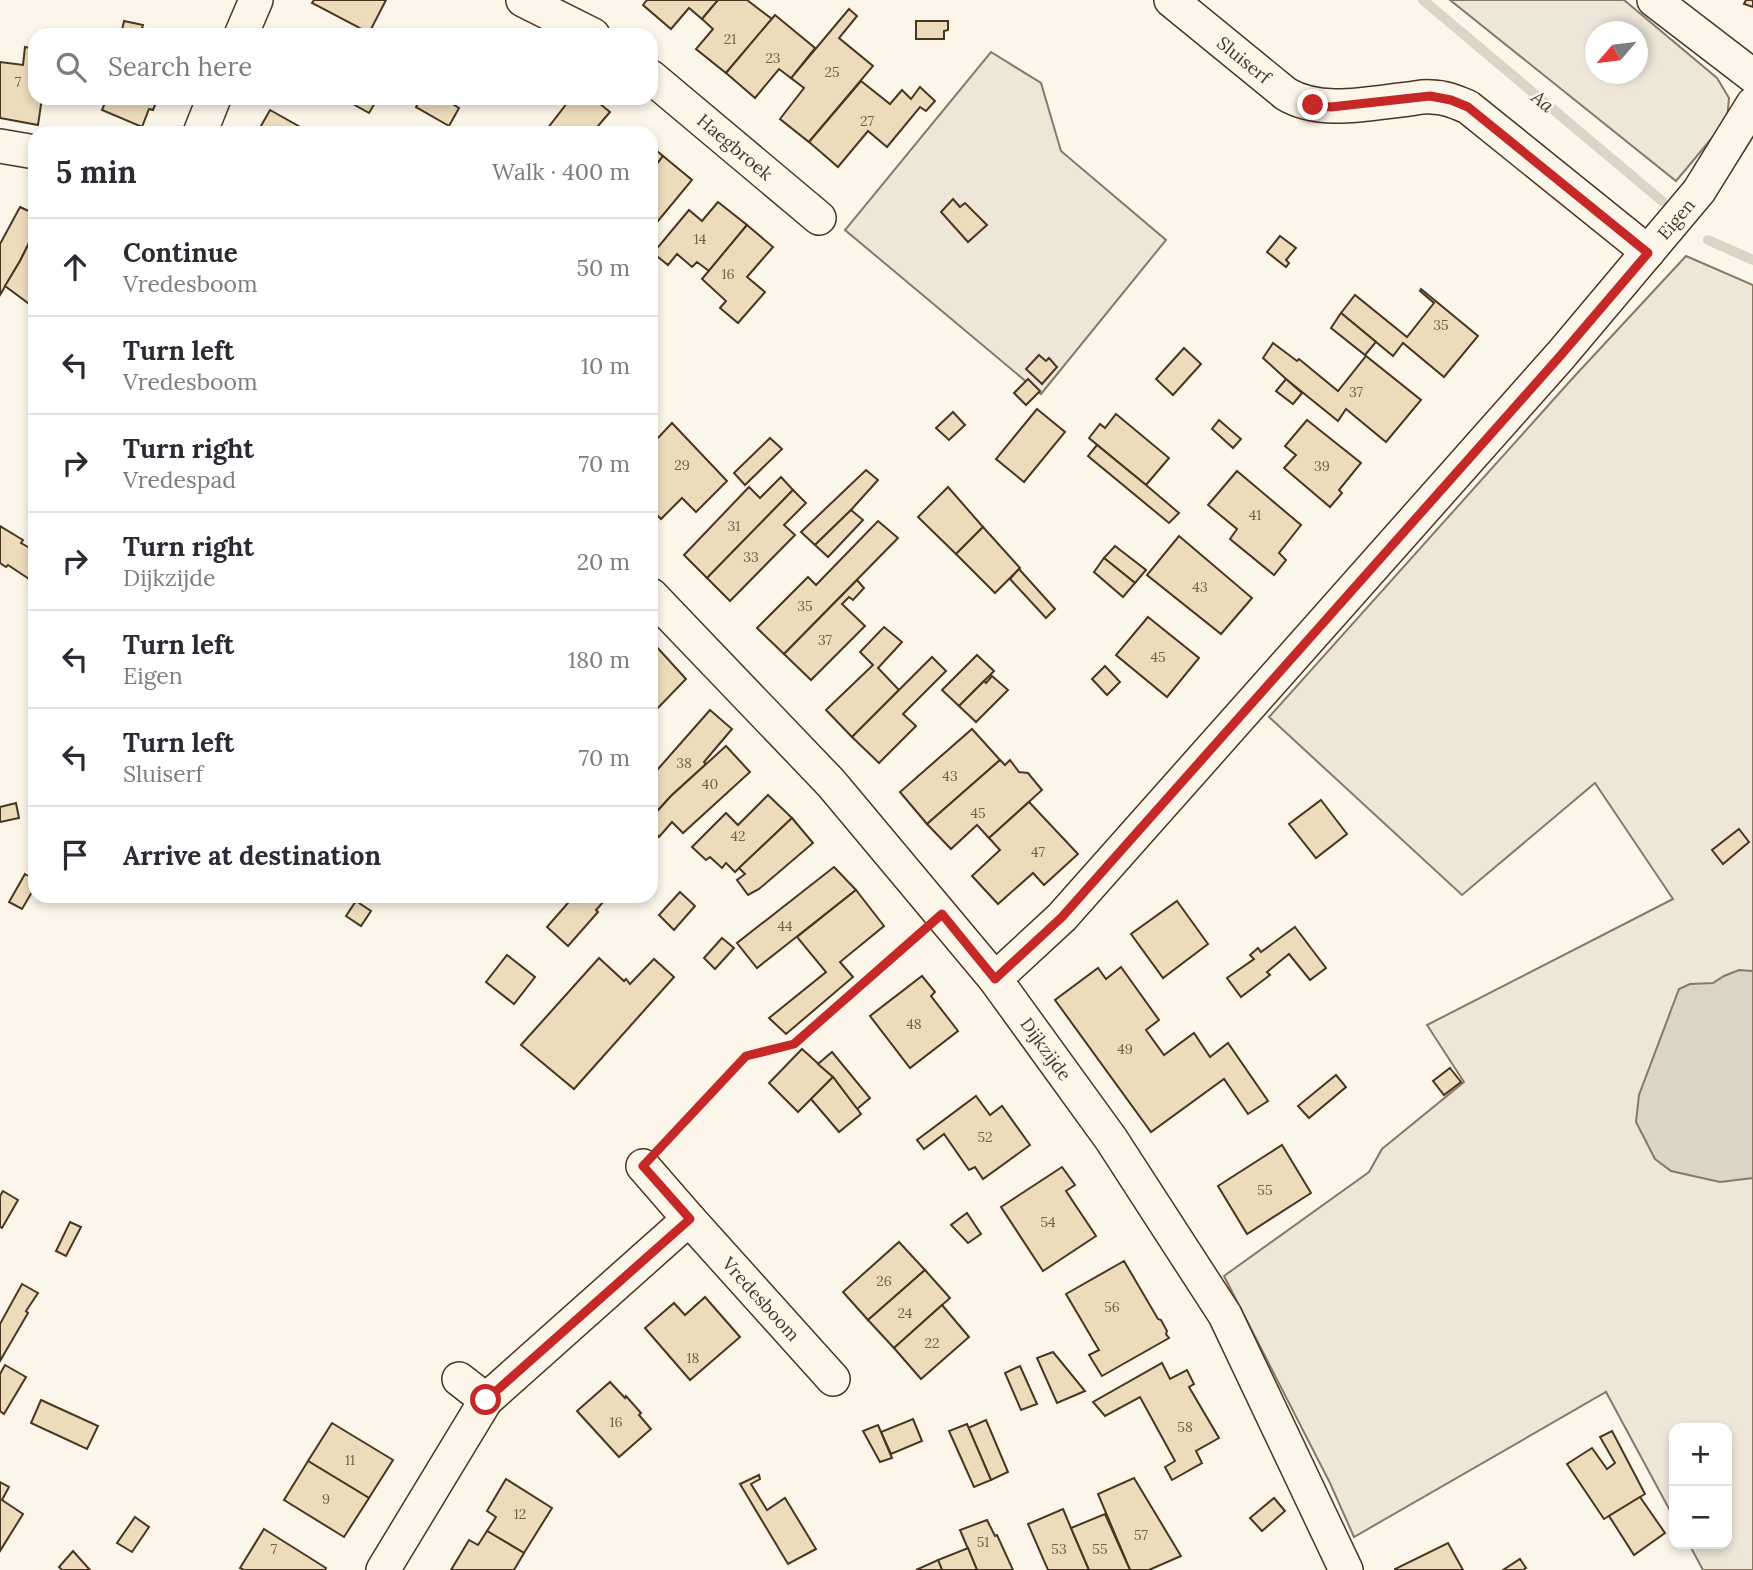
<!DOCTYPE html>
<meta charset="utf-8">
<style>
body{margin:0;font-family:Lora,serif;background:#f7f7f7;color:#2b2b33}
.controls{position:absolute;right:21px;bottom:21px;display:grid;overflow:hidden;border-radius:14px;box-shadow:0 4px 10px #0003}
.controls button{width:63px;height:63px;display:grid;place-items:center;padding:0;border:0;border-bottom:2px solid #e1e1e2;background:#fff;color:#2b2b33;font:35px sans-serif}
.compass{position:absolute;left:1585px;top:21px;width:63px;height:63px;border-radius:50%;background:#fff;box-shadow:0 4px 10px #0003;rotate:242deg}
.stop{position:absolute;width:21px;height:21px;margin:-16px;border:5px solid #c62828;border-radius:50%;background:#fff}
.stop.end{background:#c62828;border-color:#fff;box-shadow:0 2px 7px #0008}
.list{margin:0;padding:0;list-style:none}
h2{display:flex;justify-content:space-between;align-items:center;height:91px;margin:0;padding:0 28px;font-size:30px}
h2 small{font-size:23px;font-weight:400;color:#7c7c81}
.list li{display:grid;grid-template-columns:46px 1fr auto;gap:21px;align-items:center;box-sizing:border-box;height:98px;padding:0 28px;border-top:2px solid #e1e1e2}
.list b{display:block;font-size:26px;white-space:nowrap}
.list p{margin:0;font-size:23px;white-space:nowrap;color:#7c7c81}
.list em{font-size:23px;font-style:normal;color:#7c7c81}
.icon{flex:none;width:38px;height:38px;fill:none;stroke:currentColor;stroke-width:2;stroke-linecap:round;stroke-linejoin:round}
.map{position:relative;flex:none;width:1753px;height:1570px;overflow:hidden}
.search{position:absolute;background:#fff;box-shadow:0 4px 10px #0003;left:28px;top:28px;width:630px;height:77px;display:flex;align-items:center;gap:18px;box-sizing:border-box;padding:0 24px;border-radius:21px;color:#7c7c81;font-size:26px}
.panel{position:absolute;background:#fff;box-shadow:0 4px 10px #0003;left:28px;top:126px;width:630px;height:777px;border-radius:21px}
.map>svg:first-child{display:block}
.green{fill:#ede6d9;stroke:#887966;stroke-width:2;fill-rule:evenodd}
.water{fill:#dcd4c6;stroke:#887966;stroke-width:2}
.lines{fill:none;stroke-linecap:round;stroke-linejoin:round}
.stream{stroke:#dcd4c6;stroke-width:10}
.building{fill:#ecdcbc;stroke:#4a3520;stroke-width:2}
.minor-casing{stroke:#4a3520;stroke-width:36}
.path{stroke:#7f6f5c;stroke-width:4.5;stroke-dasharray:5 3.5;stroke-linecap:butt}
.minor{stroke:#fbf6e9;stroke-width:33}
.route{stroke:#c62828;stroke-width:9}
.labels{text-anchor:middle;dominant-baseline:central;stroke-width:5;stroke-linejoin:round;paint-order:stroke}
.number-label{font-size:14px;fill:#725f47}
.street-label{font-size:18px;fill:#4a3520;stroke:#fbf6e9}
.water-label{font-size:19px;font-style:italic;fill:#4a3520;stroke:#fbf6e9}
</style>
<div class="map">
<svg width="1753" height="1570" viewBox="0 0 1753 1570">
<rect width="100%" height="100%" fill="#fbf6e9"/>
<g class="green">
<path d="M1450 0H1624L1717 78 1729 98 1727 120 1676 181ZM1596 32H1638V74H1596Z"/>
<polygon points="991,52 1041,83 1061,151 1166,240 1041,394 845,230"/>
<polygon points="1686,256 1753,285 1753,1570 1703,1570 1689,1544 1727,1544 1727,1428 1674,1428 1674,1518 1606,1392 1354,1537 1330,1483 1224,1276 1369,1172 1382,1149 1464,1082 1427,1025 1673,899 1595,783 1462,895 1269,717 1571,380"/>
</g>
<polygon class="water" points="1739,970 1753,971 1753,1178 1720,1182 1671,1171 1655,1159 1636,1122 1639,1095 1679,989 1690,984 1713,983 1724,976"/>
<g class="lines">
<g class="stream">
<polyline points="1423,0 1662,201"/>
<polyline points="1708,240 1753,260"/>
</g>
</g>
<g class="building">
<polygon points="314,0 386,0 369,33 312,3"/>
<polygon points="647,0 718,0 702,19 689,8 671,29 643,5"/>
<polygon points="718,0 747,0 772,19 726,73 696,49 713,29 702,19"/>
<polygon points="1746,0 1753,0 1753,7 1744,4"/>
<polygon points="849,9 857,16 839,38 873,66 809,142 780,119 804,88 791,78"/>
<polygon points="775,15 815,48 791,78 779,69 755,98 726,73"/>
<polygon points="124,21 143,25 140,35 121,35"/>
<polygon points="916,21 948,21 948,30 944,31 944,39 916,39"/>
<polygon points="25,47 35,49 35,98 42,98 38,125 0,118 0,62 23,65"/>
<polygon points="861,81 890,104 902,90 911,99 920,87 935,101 926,111 920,107 887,147 868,131 838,167 809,142"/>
<polygon points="107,98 158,98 153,110 149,109 142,127 102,110"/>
<polygon points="348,98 378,98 369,113 346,100"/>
<polygon points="421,98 443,98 459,108 449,126 416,107"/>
<polygon points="571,98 593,98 610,112 592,133 544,133"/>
<polygon points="270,110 311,133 257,133"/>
<polygon points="651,146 663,156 651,172"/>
<polygon points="663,156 692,180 658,221 651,215 651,172"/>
<polygon points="953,199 960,207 965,203 987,225 968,242 941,212"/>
<polygon points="718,202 747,225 709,271 697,262 692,267 677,254 668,265 653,253 689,210 702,221"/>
<polygon points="20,207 35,214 35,231 20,261 0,295 0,244"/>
<polygon points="747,225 773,247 747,277 765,292 738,323 720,308 726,301 702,279"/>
<polygon points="35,231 35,301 32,306 5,286 20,261"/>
<polygon points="1280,236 1296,248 1286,260 1289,263 1286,267 1267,252"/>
<polygon points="1421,289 1478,336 1444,377 1403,343 1393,356 1341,313 1355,295 1407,337 1434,303 1420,291"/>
<polygon points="1341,313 1376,342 1365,355 1331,328"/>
<polygon points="1273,343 1297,361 1299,359 1338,391 1366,356 1421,400 1386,442 1346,409 1338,421 1286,379 1263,358"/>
<polygon points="1184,348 1201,364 1173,395 1156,379"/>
<polygon points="1039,355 1046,361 1049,358 1057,367 1042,384 1026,369"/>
<polygon points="1028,379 1040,391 1026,405 1014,393"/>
<polygon points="1286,379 1302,393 1293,404 1276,391"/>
<polygon points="1037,409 1065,432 1024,482 996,459"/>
<polygon points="953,412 965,425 949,440 936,428"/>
<polygon points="1116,414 1169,458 1146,485 1089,438 1100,424 1105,428"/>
<polygon points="1219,420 1241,439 1233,448 1212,429"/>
<polygon points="1307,420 1361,463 1339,490 1342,493 1330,507 1284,468 1296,455 1285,446"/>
<polygon points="672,423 727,481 696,512 682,498 661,519 651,509 651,450 656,445 654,442"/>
<polygon points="770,438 782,449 745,485 734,473"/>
<polygon points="1097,445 1146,485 1179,513 1169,523 1088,456"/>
<polygon points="866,470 878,480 851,510 815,545 801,532"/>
<polygon points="1237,471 1301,525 1279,553 1286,560 1274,575 1230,539 1237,529 1208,505"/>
<polygon points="781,477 793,490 707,578 684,555 749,487 760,498"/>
<polygon points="948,487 983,527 956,554 918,517"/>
<polygon points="793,490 806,503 784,525 795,535 730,601 707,578"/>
<polygon points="851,510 863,520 828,557 815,545"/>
<polygon points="878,521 898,538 784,654 757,628 808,577 816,585"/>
<polygon points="0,526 23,540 21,543 35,551 35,583 8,565 6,567 0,563"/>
<polygon points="983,527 1020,568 995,593 956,554"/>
<polygon points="1179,536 1252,598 1221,634 1147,575"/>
<polygon points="1115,546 1146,570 1135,583 1104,558"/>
<polygon points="1104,558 1135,583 1123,597 1094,572"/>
<polygon points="1019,569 1055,609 1046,618 1010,579"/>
<polygon points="857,580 864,588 853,600 849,597 842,604 865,626 811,680 784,654"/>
<polygon points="1148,617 1199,658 1167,697 1116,655"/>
<polygon points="884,627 902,642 878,668 899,690 852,737 826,710 873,665 860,652"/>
<polygon points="655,645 686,679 651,715 651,648"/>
<polygon points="977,655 994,671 959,706 942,690"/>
<polygon points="932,657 946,671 903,714 916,726 879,763 852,737"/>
<polygon points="1105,666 1120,682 1107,695 1092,679"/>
<polygon points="992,676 1008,690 976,722 959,706 984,681 986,683"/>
<polygon points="710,710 732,729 704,762 706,764 671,796 651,818 651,777"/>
<polygon points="972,729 1000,760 927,824 900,792"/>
<polygon points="726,746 750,772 683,833 672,822 659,837 651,828 651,818 671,796"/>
<polygon points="1000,760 1005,765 1010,760 1019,772 1028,773 1042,790 989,838 977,825 951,849 927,824"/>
<polygon points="768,795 792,818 735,872 726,863 722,868 710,857 706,860 692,847 726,813 738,825"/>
<polygon points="1321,800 1347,834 1316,858 1289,824"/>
<polygon points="1029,802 1078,854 1044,885 1033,873 998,904 972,876 1000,850 989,838"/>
<polygon points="16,803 19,818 0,822 0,807"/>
<polygon points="792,818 813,843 759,889 748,895 737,880 745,874 739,868"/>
<polygon points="1739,829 1749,842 1723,864 1712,850"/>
<polygon points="834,867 856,890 757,968 737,943"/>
<polygon points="25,874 35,880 35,887 22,909 9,902"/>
<polygon points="856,890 884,926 840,962 853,977 786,1034 769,1018 826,972 797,937"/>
<polygon points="680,892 695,906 674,930 659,915"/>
<polygon points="574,896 601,896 605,900 596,910 598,912 568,946 547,927"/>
<polygon points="356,901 371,911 361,926 346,916"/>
<polygon points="1177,901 1208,944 1163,978 1131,934"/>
<polygon points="1295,927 1326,968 1310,980 1289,954 1267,972 1270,975 1241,997 1227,978 1254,959 1250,955 1258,948 1261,952"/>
<polygon points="722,938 734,948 715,969 704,958"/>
<polygon points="507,955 535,977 514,1004 486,982"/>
<polygon points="599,958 624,981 626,979 630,984 654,959 674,977 574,1089 521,1045"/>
<polygon points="1121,967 1159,1020 1146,1030 1164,1055 1194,1033 1210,1057 1228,1043 1268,1101 1248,1114 1224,1079 1151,1132 1055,1000 1098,968 1106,979"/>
<polygon points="922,976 935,992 931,996 958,1031 910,1068 870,1016"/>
<polygon points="802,1049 833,1077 798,1112 769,1083"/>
<polygon points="832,1052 870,1098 857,1109 833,1077 818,1064"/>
<polygon points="1450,1068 1461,1082 1444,1095 1433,1081"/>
<polygon points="1336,1075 1346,1087 1309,1118 1298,1106"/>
<polygon points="833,1077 861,1114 839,1132 811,1099"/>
<polygon points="976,1096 990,1115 1002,1106 1030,1145 983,1179 975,1167 969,1170 944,1134 924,1149 917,1140"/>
<polygon points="1282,1145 1311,1193 1247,1234 1218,1186"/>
<polygon points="1062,1167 1075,1185 1066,1191 1096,1236 1043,1271 1001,1207"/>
<polygon points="3,1191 18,1200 2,1228 0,1227 0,1196"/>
<polygon points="967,1213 981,1234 968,1243 951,1225"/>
<polygon points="70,1222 81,1227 66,1256 56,1251"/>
<polygon points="899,1242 925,1270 868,1320 843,1292"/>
<polygon points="1124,1261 1158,1319 1161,1320 1167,1331 1166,1334 1169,1338 1102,1376 1089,1355 1099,1350 1066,1294"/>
<polygon points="925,1270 950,1298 894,1348 868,1320"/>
<polygon points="22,1284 38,1293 26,1311 28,1313 0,1361 0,1324"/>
<polygon points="705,1297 740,1337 690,1380 645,1328 674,1303 685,1315"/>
<polygon points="942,1305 969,1337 921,1379 894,1348"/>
<polygon points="1053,1352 1085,1391 1057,1403 1037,1358"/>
<polygon points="1162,1363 1170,1379 1187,1370 1194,1384 1189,1387 1219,1438 1196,1451 1202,1463 1172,1480 1165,1467 1175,1461 1140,1397 1105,1416 1093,1402"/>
<polygon points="5,1365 26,1377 4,1414 0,1411 0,1374"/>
<polygon points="1020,1366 1037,1404 1021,1410 1005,1373"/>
<polygon points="610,1382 625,1398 626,1396 641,1413 639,1415 651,1429 619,1457 577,1411"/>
<polygon points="41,1400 98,1426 87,1449 31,1423"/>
<polygon points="913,1419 922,1441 891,1454 881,1432"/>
<polygon points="986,1420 1008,1472 991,1480 968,1428"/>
<polygon points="332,1423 393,1460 369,1498 308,1461"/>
<polygon points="967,1424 991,1480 974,1487 949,1431"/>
<polygon points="878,1425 892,1458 880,1462 863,1431"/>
<polygon points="1612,1431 1645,1494 1604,1519 1567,1464 1592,1448 1607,1469 1615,1463 1600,1437"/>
<polygon points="308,1461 369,1498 344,1537 284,1500"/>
<polygon points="759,1475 760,1479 751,1484 767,1510 785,1498 816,1549 788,1564 740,1484"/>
<polygon points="1134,1478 1181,1556 1149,1570 1130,1570 1098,1494"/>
<polygon points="506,1479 552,1508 524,1553 487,1531 496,1517 487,1511"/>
<polygon points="0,1482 9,1487 2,1500 23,1514 0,1551"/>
<polygon points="1640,1497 1665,1533 1634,1555 1609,1516"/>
<polygon points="1274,1498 1285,1511 1262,1531 1250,1518"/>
<polygon points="1063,1509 1071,1528 1089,1570 1048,1570 1028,1524"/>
<polygon points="1105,1514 1130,1570 1089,1570 1071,1528"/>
<polygon points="135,1517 149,1527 132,1552 117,1543"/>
<polygon points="987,1520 995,1536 997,1535 1013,1570 977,1570 960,1530"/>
<polygon points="264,1529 326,1568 325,1570 244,1570 240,1568"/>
<polygon points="487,1531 524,1553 514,1570 451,1570 469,1540 478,1545"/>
<polygon points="1448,1543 1463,1570 1395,1570 1395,1569"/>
<polygon points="968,1548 977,1570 942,1570 938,1560"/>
<polygon points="73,1551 90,1570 62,1570 59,1567"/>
<polygon points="1520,1559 1526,1568 1523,1570 1503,1570"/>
<polygon points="938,1560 942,1570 916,1570"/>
</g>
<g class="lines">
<g class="minor-casing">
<g id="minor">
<polyline points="523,0 593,35"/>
<path d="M1171 0 1286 94C1321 115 1370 103 1409 99 1417 98 1424 96 1431 97 1445 97 1456 102 1468 107L1648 252"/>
<polyline points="1654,0 1753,76"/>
<polyline points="241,35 256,0"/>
<polyline points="651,77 819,218"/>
<polyline points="200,133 214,98"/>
<polyline points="0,146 35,152"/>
<polyline points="651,595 831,783 995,979 1111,1139 1225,1315 1346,1570"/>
<polyline points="995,979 1062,917 1561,355 1699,191 1753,104"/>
<polyline points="689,1219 833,1379"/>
<polyline points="459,1379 486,1400"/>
<polyline points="383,1570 486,1400 689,1219 643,1166"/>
</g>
</g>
<polyline class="path" points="665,1143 746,1056 794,1044 916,936"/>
<use href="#minor" class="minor"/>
</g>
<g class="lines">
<polyline class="route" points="486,1400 690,1219 643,1166 746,1056 794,1044 942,914 995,979 1062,917 1561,355 1648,253 1468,107 1451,100 1430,96 1331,107 1313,105"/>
</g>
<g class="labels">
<g class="number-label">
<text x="730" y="39">21</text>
<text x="773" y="58">23</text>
<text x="832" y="72">25</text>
<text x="18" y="82">7</text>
<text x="867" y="121">27</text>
<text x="700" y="239">14</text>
<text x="728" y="274">16</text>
<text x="1441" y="325">35</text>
<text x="1356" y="392">37</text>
<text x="682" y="465">29</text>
<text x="1322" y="466">39</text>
<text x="1255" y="515">41</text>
<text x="734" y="526">31</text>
<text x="751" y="557">33</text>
<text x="1200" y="587">43</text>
<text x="805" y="606">35</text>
<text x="825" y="640">37</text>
<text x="1158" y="657">45</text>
<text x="684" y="763">38</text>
<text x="950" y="776">43</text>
<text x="710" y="784">40</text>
<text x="978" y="813">45</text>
<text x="738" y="836">42</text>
<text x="1038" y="852">47</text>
<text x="785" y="926">44</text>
<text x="914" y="1024">48</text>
<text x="1125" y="1049">49</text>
<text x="985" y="1137">52</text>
<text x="1265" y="1190">55</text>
<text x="1048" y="1222">54</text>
<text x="884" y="1281">26</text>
<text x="1112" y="1307">56</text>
<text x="905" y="1313">24</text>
<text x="932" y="1343">22</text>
<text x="693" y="1358">18</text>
<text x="616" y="1422">16</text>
<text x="1185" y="1427">58</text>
<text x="350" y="1460">11</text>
<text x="326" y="1499">9</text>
<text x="520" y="1514">12</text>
<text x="1141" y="1535">57</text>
<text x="983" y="1542">51</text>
<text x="274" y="1549">7</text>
<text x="1059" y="1549">53</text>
<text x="1100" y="1549">55</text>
</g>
<g class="street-label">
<text transform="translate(1244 60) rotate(39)">Sluiserf</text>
<text transform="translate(735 147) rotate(40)">Haegbroek</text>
<text transform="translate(1676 219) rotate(-50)">Eigen</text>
<text transform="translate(1046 1049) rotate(54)">Dijkzijde</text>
<text transform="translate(761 1299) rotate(48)">Vredesboom</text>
</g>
<g class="water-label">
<text transform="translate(1543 101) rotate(40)">Aa</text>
</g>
</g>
</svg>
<div class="controls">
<button>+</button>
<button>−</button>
</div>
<svg class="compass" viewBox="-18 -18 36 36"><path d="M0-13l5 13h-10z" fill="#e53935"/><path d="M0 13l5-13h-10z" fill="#7c7c81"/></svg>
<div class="stop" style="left:486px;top:1400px"></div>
<div class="stop end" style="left:1313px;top:105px"></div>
<div class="search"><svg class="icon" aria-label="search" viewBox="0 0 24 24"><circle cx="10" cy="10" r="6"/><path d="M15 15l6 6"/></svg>Search here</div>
<section class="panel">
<h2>5 min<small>Walk · 400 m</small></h2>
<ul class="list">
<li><svg class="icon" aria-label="ahead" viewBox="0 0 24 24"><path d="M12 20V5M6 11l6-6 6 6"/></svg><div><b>Continue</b><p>Vredesboom</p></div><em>50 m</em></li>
<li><svg class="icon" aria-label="left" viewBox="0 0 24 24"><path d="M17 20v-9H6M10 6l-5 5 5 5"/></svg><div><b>Turn left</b><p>Vredesboom</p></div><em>10 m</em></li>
<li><svg class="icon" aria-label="right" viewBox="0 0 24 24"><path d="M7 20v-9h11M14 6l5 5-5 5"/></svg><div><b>Turn right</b><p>Vredespad</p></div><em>70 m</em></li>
<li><svg class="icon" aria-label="right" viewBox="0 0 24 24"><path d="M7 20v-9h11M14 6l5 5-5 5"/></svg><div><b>Turn right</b><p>Dijkzijde</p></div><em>20 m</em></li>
<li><svg class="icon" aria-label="left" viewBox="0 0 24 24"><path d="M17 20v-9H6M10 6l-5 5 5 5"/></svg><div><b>Turn left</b><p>Eigen</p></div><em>180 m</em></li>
<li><svg class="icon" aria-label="left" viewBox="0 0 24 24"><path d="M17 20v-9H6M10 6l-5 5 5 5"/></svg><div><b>Turn left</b><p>Sluiserf</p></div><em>70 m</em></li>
<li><svg class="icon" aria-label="arrive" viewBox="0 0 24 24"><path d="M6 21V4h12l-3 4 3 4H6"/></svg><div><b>Arrive at destination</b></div></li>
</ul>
</section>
</div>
